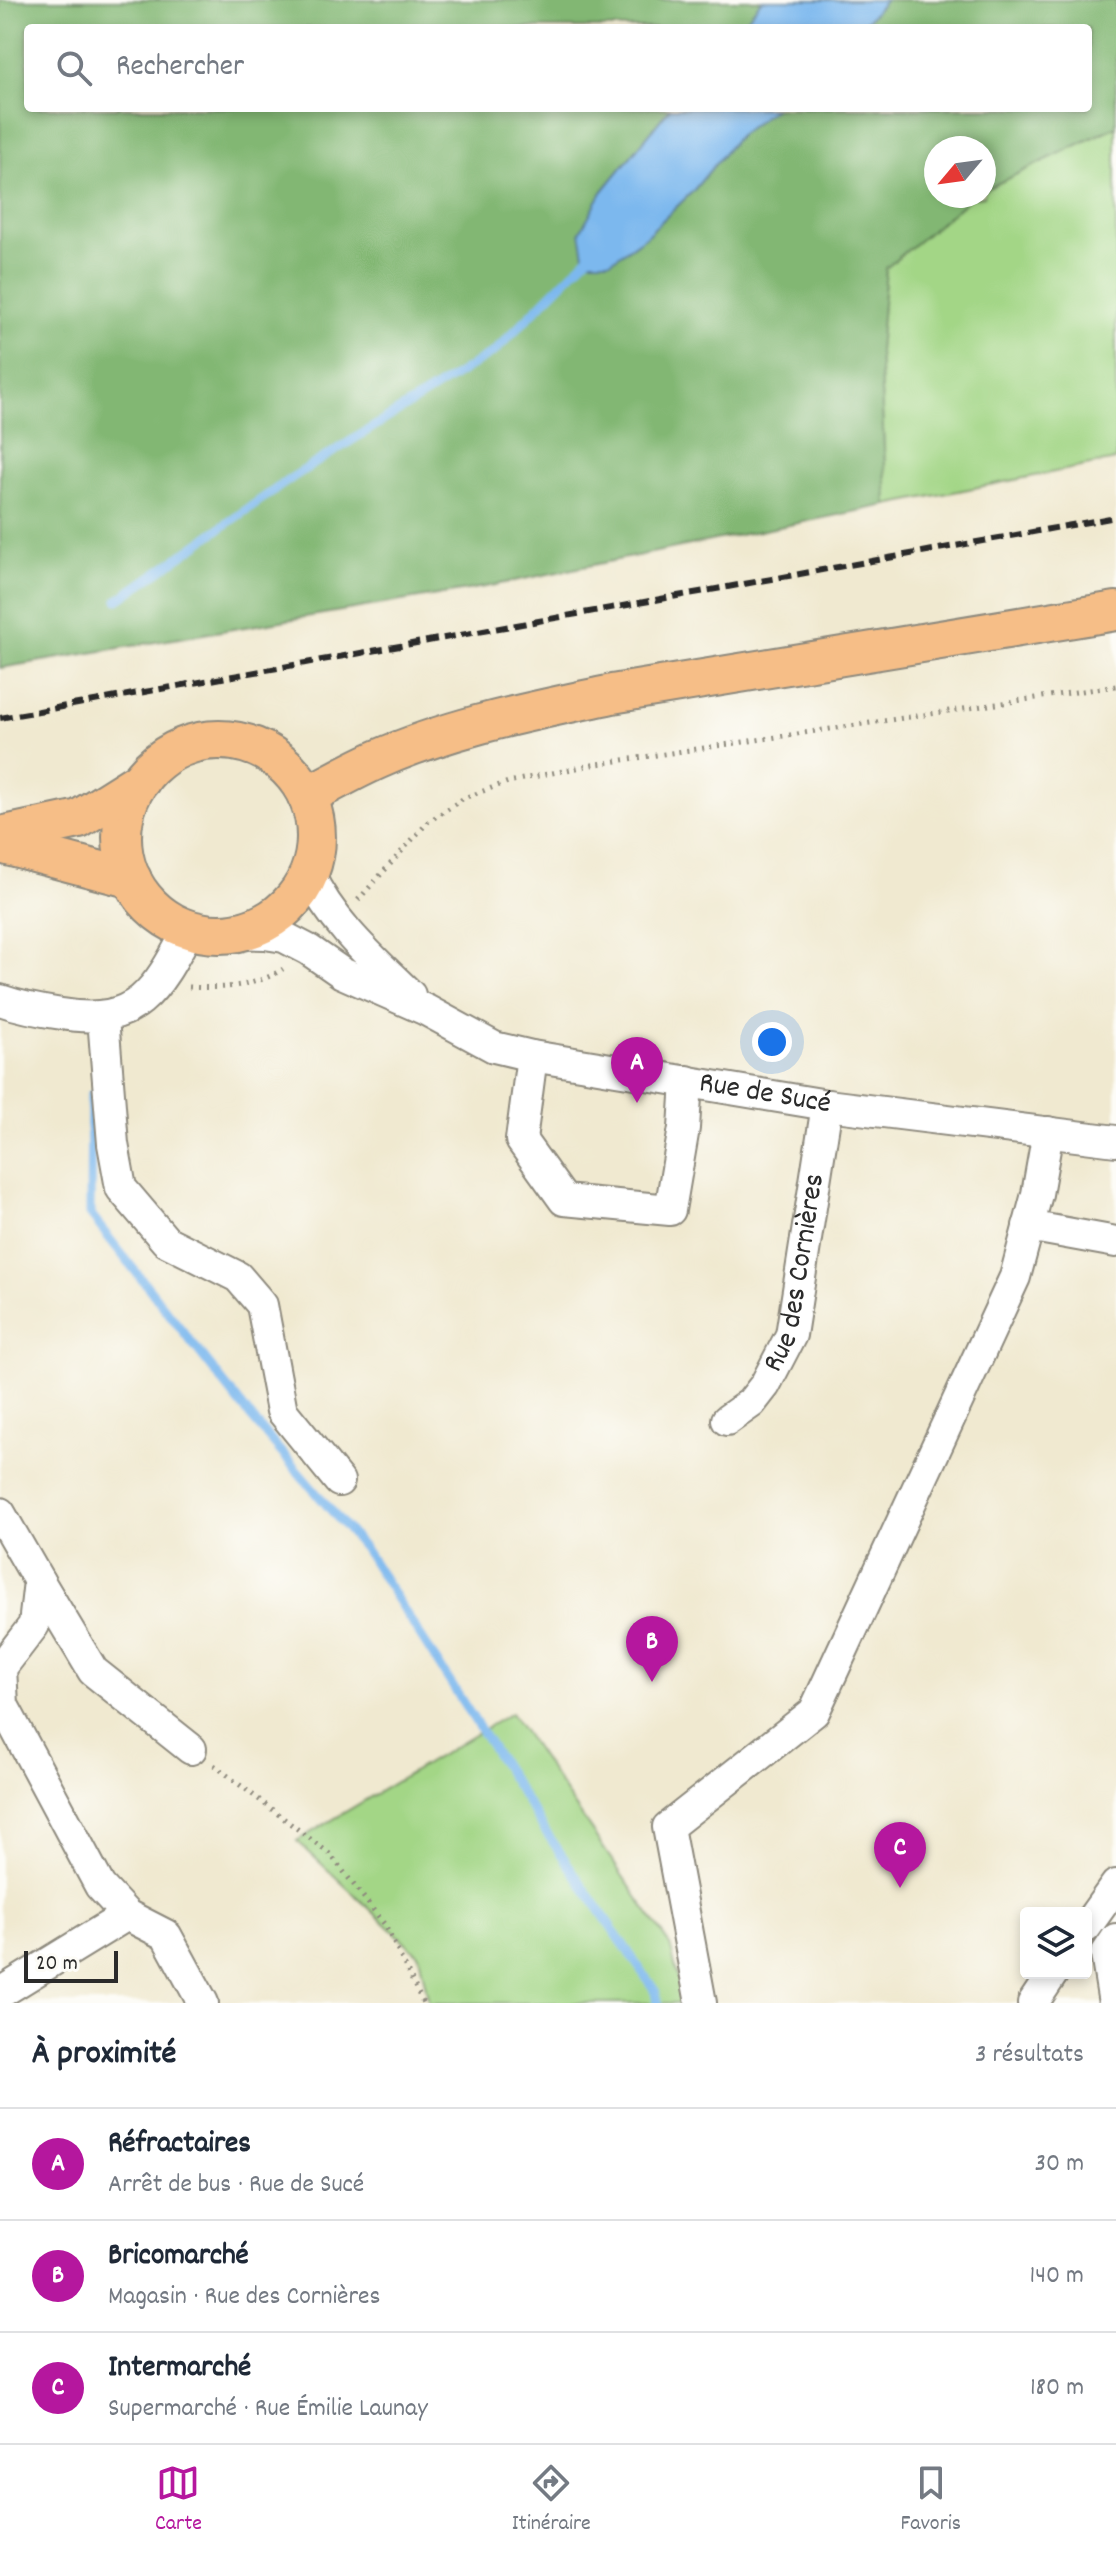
<!DOCTYPE html>
<html lang="fr">
<meta charset="utf-8">
<style>
body{margin:0;font-family:Dekko,sans-serif;background:#f2f2f3;color:#1f2937}
.controls{position:absolute;right:24px;bottom:24px;display:grid;overflow:hidden;border-radius:8px;box-shadow:0 4px 12px #0003}
.controls button{width:72px;height:72px;display:grid;place-items:center;padding:0;border:0;border-bottom:2px solid #e0e1e3;background:#fff;color:#1f2937;font:40px sans-serif}
.compass{position:absolute;left:924px;top:136px;width:72px;height:72px;border-radius:50%;background:#fff;box-shadow:0 4px 12px #0003;rotate:241deg}
.scale{position:absolute;left:24px;bottom:20px;width:94px;box-sizing:border-box;padding-left:8px;border:4px solid #2b2b2b;border-top:0;font-size:22px;line-height:28px;white-space:nowrap;color:#2b2b2b;-webkit-text-stroke:6px #fdfcf7;paint-order:stroke}
.you{position:absolute;left:772px;top:1042px;width:28px;height:28px;margin:-20px;border:6px solid #fff;border-radius:50%;background:#1a73e8;box-shadow:0 0 0 12px #1a73e833}
.badge{display:grid;place-items:center;width:52px;height:52px;border-radius:50%;background:#b5179e;color:#fff;font-size:26px;font-weight:700}
.pin{position:absolute;translate:-50% -66px;filter:drop-shadow(0 2px 4px #0008)}
.pin::after{content:'';position:absolute;top:42px;width:28px;height:24px;background:inherit;clip-path:polygon(0 0,100% 0,50% 100%)}
.list{margin:0;padding:0;list-style:none}
h2{display:flex;justify-content:space-between;align-items:center;height:104px;margin:0;padding:0 32px;font-size:34px}
h2 small{font-size:26px;font-weight:400;color:#747a83}
.list li{display:grid;grid-template-columns:52px 1fr auto;gap:24px;align-items:center;box-sizing:border-box;height:112px;padding:0 32px;border-top:2px solid #e0e1e3}
.list b{display:block;font-size:30px;white-space:nowrap}
.list p{margin:0;font-size:26px;white-space:nowrap;color:#747a83}
.list em{font-size:26px;font-style:normal;color:#747a83}
.icon{flex:none;width:44px;height:44px;fill:none;stroke:currentColor;stroke-width:2;stroke-linecap:round;stroke-linejoin:round}
.map{position:relative;flex:none;width:1116px;height:2003px;overflow:hidden}
.search{position:absolute;background:#fff;box-shadow:0 4px 12px #0003;left:24px;right:24px;top:24px;height:88px;display:flex;align-items:center;gap:20px;box-sizing:border-box;padding:0 28px;border-radius:8px;color:#747a83;font-size:30px}
.sheet{height:440px;background:#fff}
nav{display:flex;justify-content:space-around;align-items:center;box-sizing:border-box;height:112px;border-top:2px solid #e0e1e3;background:#fff;font-size:22px;color:#747a83}
nav a{display:grid;justify-items:center;gap:4px}
nav .on{color:#b5179e}
.map>svg:first-child{display:block}
.green{fill:#a3d686;stroke:#678058;stroke-width:2}
.forest{fill:#82b773;stroke:#56714f;stroke-width:2}
.water{fill:#7bb8ee;stroke:#53728c;stroke-width:2}
.lines{fill:none;stroke-linecap:round;stroke-linejoin:round}
.stream{stroke:#7bb8ee;stroke-width:9}
.minor-casing{stroke:#8e8a7e;stroke-width:34}
.major-casing{stroke:#8e8a7e;stroke-width:42}
.path{stroke:#8e8a7e;stroke-width:5;stroke-dasharray:2 6;stroke-linecap:butt}
.minor{stroke:#fff;stroke-width:30}
.major{stroke:#f6be87;stroke-width:38}
.rail{stroke:#2b2b2b;stroke-width:6;stroke-dasharray:12 6;stroke-linecap:butt}
.labels{text-anchor:middle;dominant-baseline:central;stroke-width:6;stroke-linejoin:round;paint-order:stroke}
.street-label{font-size:30px;fill:#2b2b2b;stroke:#fdfcf7}
</style>
<div class="map">
<svg width="1116" height="2003" viewBox="0 0 1116 2003">
<rect width="100%" height="100%" fill="#fdfcf7"/>
<filter id="ink" filterUnits="userSpaceOnUse"><feTurbulence type="fractalNoise" baseFrequency=".0125" numOctaves="2"/><feDisplacementMap in="SourceGraphic" scale="16" xChannelSelector="R" yChannelSelector="G"/><feConvolveMatrix kernelMatrix="1 2 1 2 8 2 1 2 1" color-interpolation-filters="sRGB"/></filter>
<filter id="wash" filterUnits="userSpaceOnUse"><feTurbulence type="fractalNoise" baseFrequency=".006" numOctaves="4" result="noise"/><feDisplacementMap in="SourceGraphic" scale="32" xChannelSelector="R" yChannelSelector="G"/><feGaussianBlur stdDeviation="1.8" result="paint"/><feColorMatrix in="noise" values="0 0 0 0 0 0 0 0 0 0 0 0 0 0 0 0 0 1.4 0 .05"/><feComposite in="paint" operator="in"/></filter>
<g filter="url(#wash)">
<rect width="100%" height="100%" fill="#f0e9d0"/>
<g class="green">
<polygon points="1116,126 1116,460 887,505 879,351 886,268 969,198 984,196 984,190"/>
<polygon points="511,1713 670,1945 684,2003 429,2003 419,1955 297,1841"/>
</g>
<polygon class="forest" points="0,0 762,0 740,28 28,28 28,108 670,108 602,192 585,261 611,261 645,237 693,191 738,136 775,108 1088,108 1088,28 860,28 886,0 1116,0 1116,126 984,190 984,148 936,148 936,196 973,196 886,268 879,351 887,505 485,587 0,668"/>
<g class="water">
<polygon points="762,0 886,0 860,28 740,28"/>
<polygon points="670,108 775,108 738,136 693,191 645,237 611,261 585,261 580,232 602,192"/>
</g>
<g class="lines">
<g class="stream">
<polyline points="118,600 293,477 495,351 591,254"/>
<polyline points="91,1095 90,1214 250,1416 366,1551 546,1832 656,1992 658,2003"/>
</g>
</g>
</g>
<g filter="url(#ink)">
<g class="lines">
<g class="minor-casing">
<g id="minor">
<path d="M309 874C332 923 372 958 410 995"/>
<path id="s1" d="M231 933 265 934 284 937 309 950 342 973 426 1010 494 1047 532 1056 827 1105 1116 1141"/>
<path d="M0 1000C20 1007 41 1011 62 1014 138 1027 157 989 189 929"/>
<polyline points="103,1018 113,1144 121,1188 166,1241 238,1277 262,1305 282,1411 339,1481"/>
<polyline points="532,1056 521,1140 564,1200 670,1210 684,1128 687,1081"/>
<polyline points="1028,1226 1116,1242"/>
<path id="s2" d="M727 1420 751 1403 765 1385 791 1335 827 1105"/>
<polyline points="0,1513 39,1581 34,1625 1,1668 3,1705 100,1886 127,1915 166,1935 203,2003"/>
<polyline points="39,1581 93,1671 191,1749"/>
<polyline points="1086,1927 1116,1885"/>
<polyline points="0,1993 127,1915"/>
<polyline points="701,2003 668,1827 814,1712 1015,1277 1037,1194 1048,1132"/>
<polyline points="1033,2003 1053,1973"/>
<polyline points="1114,2003 1106,1954 1116,1939"/>
</g>
</g>
<g class="major-casing">
<g id="major">
<circle cx="219" cy="837" r="97"/>
<path d="M307 796C331 783 354 770 379 759 453 726 534 711 612 694L1116 611"/>
<polyline points="0,836 79,819 141,780"/>
<polyline points="0,844 132,879"/>
</g>
</g>
<g class="path">
<polyline points="358,900 428,822 464,798 508,782 597,764 1116,686"/>
<path d="M189 987C222 989 255 987 283 969"/>
<polyline points="214,1765 330,1854 385,1925 423,2003"/>
</g>
<use href="#minor" class="minor"/>
<use href="#major" class="major"/>
<polyline class="rail" points="0,718 1116,517"/>
</g>
</g>
<g class="labels">
<g class="street-label">
<text stroke="none"><textPath href="#s1" startOffset="566">Rue de Sucé</textPath></text>
<text stroke="none"><textPath href="#s2" startOffset="170">Rue des Cornières</textPath></text>
</g>
</g>
</svg>
<div class="controls">
<button><svg class="icon" aria-label="layers" viewBox="0 0 24 24"><path d="M12 4l9 5-9 5-9-5zM3 14l9 5 9-5"/></svg></button>
</div>
<svg class="compass" viewBox="-18 -18 36 36"><path d="M0-13l5 13h-10z" fill="#e53935"/><path d="M0 13l5-13h-10z" fill="#747a83"/></svg>
<div class="scale">20 m</div>
<div class="you"></div>
<div class="pin badge" style="left:637px;top:1103px">A</div>
<div class="pin badge" style="left:652px;top:1682px">B</div>
<div class="pin badge" style="left:900px;top:1888px">C</div>
<div class="search"><svg class="icon" aria-label="search" viewBox="0 0 24 24"><circle cx="10" cy="10" r="6"/><path d="M15 15l6 6"/></svg>Rechercher</div>
</div>
<section class="sheet">
<h2>À proximité<small>3 résultats</small></h2>
<ul class="list">
<li><span class="badge">A</span><div><b>Réfractaires</b><p>Arrêt de bus · Rue de Sucé</p></div><em>30 m</em></li>
<li><span class="badge">B</span><div><b>Bricomarché</b><p>Magasin · Rue des Cornières</p></div><em>140 m</em></li>
<li><span class="badge">C</span><div><b>Intermarché</b><p>Supermarché · Rue Émilie Launay</p></div><em>180 m</em></li>
</ul>
</section>
<nav>
<a class="on"><svg class="icon" aria-label="map" viewBox="0 0 24 24"><path d="M3 6l6-2 6 2 6-2v14l-6 2-6-2-6 2zM9 4v14M15 6v14"/></svg>Carte</a>
<a><svg class="icon" aria-label="directions" viewBox="0 0 24 24"><path d="M12 3l9 9-9 9-9-9zM9 14v-3h6M13 9l2 2-2 2"/></svg>Itinéraire</a>
<a><svg class="icon" aria-label="saved" viewBox="0 0 24 24"><path d="M7 4h10v16l-5-4-5 4z"/></svg>Favoris</a>
</nav>
